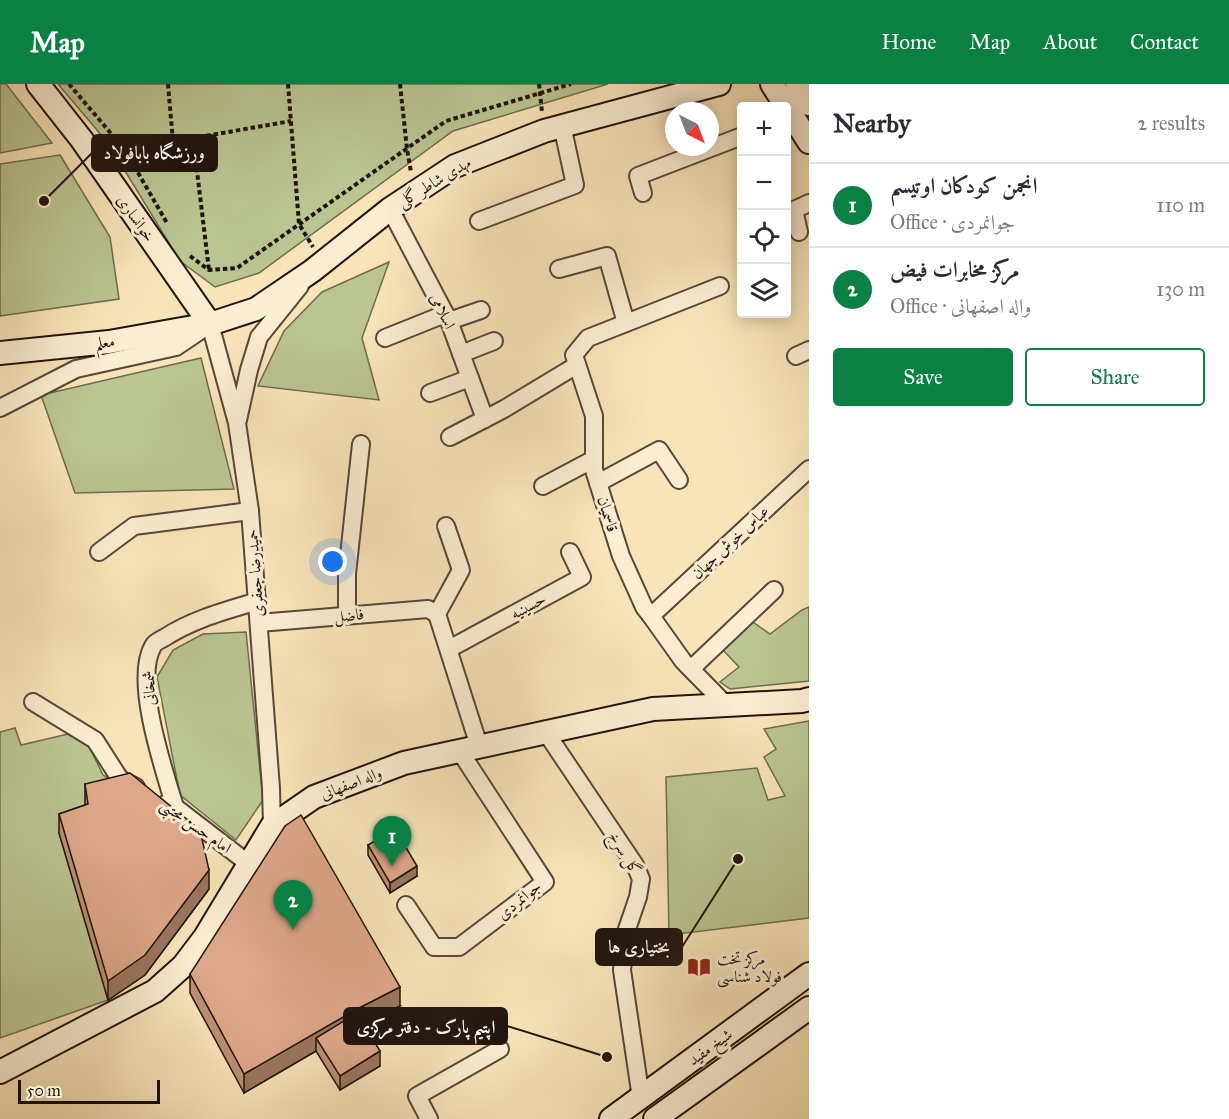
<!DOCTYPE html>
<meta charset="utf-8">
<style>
body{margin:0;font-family:"IM FELL Great Primer",Amiri,serif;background:#f2f2f3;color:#2b2b33}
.controls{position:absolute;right:18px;top:18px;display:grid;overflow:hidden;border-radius:6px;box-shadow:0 3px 15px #0003}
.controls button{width:54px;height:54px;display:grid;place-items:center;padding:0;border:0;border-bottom:2px solid #e1e1e2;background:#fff;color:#2b2b33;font:30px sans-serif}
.compass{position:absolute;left:665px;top:18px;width:54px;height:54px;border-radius:50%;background:#fff;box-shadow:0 3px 15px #0003;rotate:138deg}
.scale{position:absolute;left:18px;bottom:15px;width:142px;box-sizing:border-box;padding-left:6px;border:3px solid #20140e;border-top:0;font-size:16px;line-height:21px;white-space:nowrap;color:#20140e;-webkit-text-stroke:4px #fbedd2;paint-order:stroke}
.you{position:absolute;left:333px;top:478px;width:21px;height:21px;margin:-15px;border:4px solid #fff;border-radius:50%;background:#1a73e8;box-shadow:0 0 0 9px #1a73e833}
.badge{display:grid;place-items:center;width:39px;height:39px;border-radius:50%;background:#0b8043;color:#fff;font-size:20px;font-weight:700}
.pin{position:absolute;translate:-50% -50px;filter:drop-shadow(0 2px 3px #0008)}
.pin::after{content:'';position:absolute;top:32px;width:21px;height:18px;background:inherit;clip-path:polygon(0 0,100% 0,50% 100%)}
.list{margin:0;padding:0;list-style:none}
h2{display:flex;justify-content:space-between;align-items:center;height:78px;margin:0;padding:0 24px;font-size:26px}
h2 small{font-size:20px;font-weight:400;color:#7c7c81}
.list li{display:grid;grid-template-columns:39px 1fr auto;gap:18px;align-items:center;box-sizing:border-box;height:84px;padding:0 24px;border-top:2px solid #e1e1e2}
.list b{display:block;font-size:22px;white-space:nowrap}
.list p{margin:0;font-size:20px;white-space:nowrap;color:#7c7c81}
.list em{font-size:20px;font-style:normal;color:#7c7c81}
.actions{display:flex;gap:12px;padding:18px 24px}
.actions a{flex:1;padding:14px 0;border:2px solid #0b8043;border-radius:6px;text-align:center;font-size:21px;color:#0b8043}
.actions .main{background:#0b8043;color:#fff}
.icon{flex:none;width:33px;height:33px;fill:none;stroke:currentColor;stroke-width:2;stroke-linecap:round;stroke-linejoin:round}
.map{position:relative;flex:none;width:809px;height:1035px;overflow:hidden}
header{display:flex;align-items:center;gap:36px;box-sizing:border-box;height:84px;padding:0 30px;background:#0b8043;color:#fff}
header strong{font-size:28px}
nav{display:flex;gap:33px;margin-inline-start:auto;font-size:21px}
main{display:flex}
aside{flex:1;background:#fff}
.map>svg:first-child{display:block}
.green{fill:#bac592;stroke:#6d6c50;stroke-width:1.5}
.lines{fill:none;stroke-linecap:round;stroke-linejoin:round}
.street-casing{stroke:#564839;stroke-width:20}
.secondary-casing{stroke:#20140e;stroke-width:26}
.path{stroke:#20140e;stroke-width:4;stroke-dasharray:4.5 3;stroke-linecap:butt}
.street{stroke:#fbedd2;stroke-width:16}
.secondary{stroke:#fbedd2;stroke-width:22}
.wall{fill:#be9076;stroke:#20140e;stroke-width:1.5}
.shaded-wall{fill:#9b7560;stroke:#20140e;stroke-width:1.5}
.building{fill:#dda789;stroke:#20140e;stroke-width:1.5}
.labels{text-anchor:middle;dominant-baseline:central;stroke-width:6;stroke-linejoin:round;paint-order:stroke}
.street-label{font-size:16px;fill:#20140e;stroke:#fbedd2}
.poi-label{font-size:16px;fill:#20140e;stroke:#fbedd2;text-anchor:start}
.leader{fill:none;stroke:#20140e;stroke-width:2}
.callout-dot{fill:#20140e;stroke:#fbedd2;stroke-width:2}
.callout{fill:#20140e;stroke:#20140e;stroke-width:2}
.callout-label{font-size:18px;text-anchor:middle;font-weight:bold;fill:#fff}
</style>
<header>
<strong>Map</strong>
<nav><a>Home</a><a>Map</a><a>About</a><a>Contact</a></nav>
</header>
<main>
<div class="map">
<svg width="809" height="1035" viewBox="0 0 809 1035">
<rect width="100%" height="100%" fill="#f9e4ba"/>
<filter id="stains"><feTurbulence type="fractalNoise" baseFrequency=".00333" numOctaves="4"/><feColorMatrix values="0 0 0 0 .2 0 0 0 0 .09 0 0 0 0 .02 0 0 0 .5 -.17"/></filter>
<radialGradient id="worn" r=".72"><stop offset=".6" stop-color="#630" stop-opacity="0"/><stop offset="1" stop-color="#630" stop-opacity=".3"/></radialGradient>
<g class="green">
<polygon points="0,0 6,0 52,59 0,69"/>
<polygon points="58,0 608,0 453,47 259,189 215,203 180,177 108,59"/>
<polygon points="60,71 110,153 119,215 0,232 0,80"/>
<polygon points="389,178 362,254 379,316 258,302 284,247 322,208"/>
<polygon points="201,274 234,405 75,409 41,311"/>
<polygon points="809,523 809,597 730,605 720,598 739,583 721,564 750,536 770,550 802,526"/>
<polygon points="246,548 263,716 236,756 180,711 157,593 173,566 203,550"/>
<polygon points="809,637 809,834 669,851 666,693 757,684 768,716 785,712 764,673 776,665 764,645"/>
<polygon points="15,644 21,661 68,650 89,662 103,691 130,708 88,739 59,749 108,916 0,954 0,648"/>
</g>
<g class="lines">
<g class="street-casing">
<g id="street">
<polyline points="643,109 638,92 742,52"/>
<polyline points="390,125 449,237 485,335"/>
<polyline points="479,137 575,101 562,41"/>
<polyline points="799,148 794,126 809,119"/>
<polyline points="559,185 607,172 626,239"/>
<polyline points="720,202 588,254 574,271 594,332 594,386 621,472 644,523 651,532 683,577 726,621"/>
<polyline points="449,237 481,226"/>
<polyline points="385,254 445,230"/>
<polyline points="461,270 494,257"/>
<polyline points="796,272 809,266"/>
<polyline points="430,309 470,294"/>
<polyline points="0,324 76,285 176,263 210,240 237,339 250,427 271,704 272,742"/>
<polyline points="238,336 249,286 259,253 300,202"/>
<polyline points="450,353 504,325 577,281"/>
<polyline points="598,399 659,366 679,396"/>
<polyline points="543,402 594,375"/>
<polyline points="99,468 134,442 250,427"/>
<polyline points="437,530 479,662"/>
<polyline points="437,530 461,486 446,442"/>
<polyline points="347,531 347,490 361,360"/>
<polyline points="651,532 809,385"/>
<polyline points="259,539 428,525 437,530"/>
<polyline points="449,565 582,493 570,468"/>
<polyline points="691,585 774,506"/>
<polyline points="33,618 95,656 120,695 136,703"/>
<polyline points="545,647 635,781 641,795 638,813 626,848 622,886 641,1014"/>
<polyline points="167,719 175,723 249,780"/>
<path d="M175 723C164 686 133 596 153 562 155 558 160 556 164 554 193 535 225 527 258 517"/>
<polyline points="406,821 434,863 459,863 545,798 459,666"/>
<polyline points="429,1035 417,1012 500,965"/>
</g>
</g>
<g class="secondary-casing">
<g id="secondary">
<polyline points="38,0 82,56 210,240"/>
<polyline points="772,0 809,58"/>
<polyline points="797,0 809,20"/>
<polyline points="0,269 109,258 210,240 256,225 312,187 390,125 455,82 544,47 719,0"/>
<polyline points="0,988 155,907 183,882 205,853 272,742 314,713 404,679 653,625 802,617 809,615"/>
<polyline points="611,1035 809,890"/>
<polyline points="655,1035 809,924"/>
</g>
</g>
<g class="path">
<polyline points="69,0 125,66 167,139"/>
<polyline points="168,0 173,58"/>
<polyline points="288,0 299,140 313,163"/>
<polyline points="400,0 407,65 411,88"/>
<polyline points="539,0 542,28"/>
<polyline points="193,54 209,186"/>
<polyline points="125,66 291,37"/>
<polyline points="190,172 209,186 237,184 446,37 571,0"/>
</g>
<use href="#street" class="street"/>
<use href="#secondary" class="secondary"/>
</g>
<g class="wall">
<polygon points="85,700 209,805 145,891 108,916 59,749 59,730 85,721"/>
<polygon points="368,761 417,792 390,809 368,771"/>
<polygon points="190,890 400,922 364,940 380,982 340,1006 316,967 244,1009 190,909"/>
</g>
<g class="shaded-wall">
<polygon points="417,782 417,792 390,809 390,799"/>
<polygon points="209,786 209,805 145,891 108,916 108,897"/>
<polygon points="400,903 400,922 357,944 316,954 316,967 244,1009 244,990 357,925"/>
<polygon points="380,967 380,982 340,1006 340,992"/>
</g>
<g class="building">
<polygon points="130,689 200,746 209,786 145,871 108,897 59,730 88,720 85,700"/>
<polygon points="301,731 400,903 357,925 244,990 190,890 285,742"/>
<polygon points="395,745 417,782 390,799 368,761"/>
<polygon points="357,929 380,967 340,992 316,954"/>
</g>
<defs>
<g id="library-bare" transform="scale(1.8)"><path d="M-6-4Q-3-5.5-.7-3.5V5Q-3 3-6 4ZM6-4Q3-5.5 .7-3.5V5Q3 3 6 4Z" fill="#8f2418" stroke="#fbedd2" stroke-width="2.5" paint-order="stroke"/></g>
</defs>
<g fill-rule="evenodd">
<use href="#library-bare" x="699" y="883"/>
</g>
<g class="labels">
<g class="street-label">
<text transform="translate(434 98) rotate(-31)">مهدی شاطر گلی</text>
<text transform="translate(136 134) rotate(55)">خوانساری</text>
<text transform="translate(443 227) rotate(64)">اسلامی</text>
<text transform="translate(105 258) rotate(-7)">معلم</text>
<text transform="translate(608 430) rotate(73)">قاسمیان</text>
<text transform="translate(730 458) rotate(-43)">عباس خوش جهان</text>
<text transform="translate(255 489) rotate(-94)">حمیدرضا جعفری</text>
<text transform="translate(528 522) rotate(-28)">حسینیه</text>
<text transform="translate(349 531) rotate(-5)">فاضل</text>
<text transform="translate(149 604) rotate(-92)">شمخانی</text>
<text transform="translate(351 699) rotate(-21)">واله اصفهانی</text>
<text transform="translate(196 742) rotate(35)">امام حسن مجتبی</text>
<text transform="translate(625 769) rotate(59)">گل سرخ</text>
<text transform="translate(519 816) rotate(-39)">جوانمردی</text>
<text transform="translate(710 963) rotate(-36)">شیخ مفید</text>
</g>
<g class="poi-label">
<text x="717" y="874">مرکز تخت<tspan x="717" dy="18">فولاد شناسی</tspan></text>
</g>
</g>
<path class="leader" d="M44 117L92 69M738 775L682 863M607 973L507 942"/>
<g class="callout-dot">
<circle cx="44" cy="117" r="6"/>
<circle cx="738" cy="775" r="6"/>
<circle cx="607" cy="973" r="6"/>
</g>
<g class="callout">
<rect x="92" y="51" width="125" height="36" rx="6"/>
<rect x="596" y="845" width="86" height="36" rx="6"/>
<rect x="344" y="924" width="163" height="36" rx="6"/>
</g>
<g class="callout-label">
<text x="154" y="75">ورزشگاه بابافولاد</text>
<text x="639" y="869">بختیاری ها</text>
<text x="426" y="949">اپتیم پارک - دفتر مرکزی</text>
</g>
<rect width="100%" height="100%" filter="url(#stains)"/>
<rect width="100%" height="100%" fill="url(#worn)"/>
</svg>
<div class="controls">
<button>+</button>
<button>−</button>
<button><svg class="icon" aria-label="locate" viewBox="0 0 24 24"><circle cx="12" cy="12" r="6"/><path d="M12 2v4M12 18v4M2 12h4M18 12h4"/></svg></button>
<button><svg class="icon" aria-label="layers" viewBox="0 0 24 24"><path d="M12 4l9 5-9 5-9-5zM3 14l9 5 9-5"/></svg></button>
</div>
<svg class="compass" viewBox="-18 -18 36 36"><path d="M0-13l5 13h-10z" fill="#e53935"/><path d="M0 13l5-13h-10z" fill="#7c7c81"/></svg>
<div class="scale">50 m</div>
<div class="you"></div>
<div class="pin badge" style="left:392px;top:782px">1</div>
<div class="pin badge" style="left:293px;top:846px">2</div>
</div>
<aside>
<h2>Nearby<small>2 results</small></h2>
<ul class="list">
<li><span class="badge">1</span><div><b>انجمن کودکان اوتیسم</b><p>Office · جوانمردی</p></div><em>110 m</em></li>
<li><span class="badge">2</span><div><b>مرکز مخابرات فیض</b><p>Office · واله اصفهانی</p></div><em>130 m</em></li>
</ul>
<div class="actions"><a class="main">Save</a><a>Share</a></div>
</aside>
</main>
